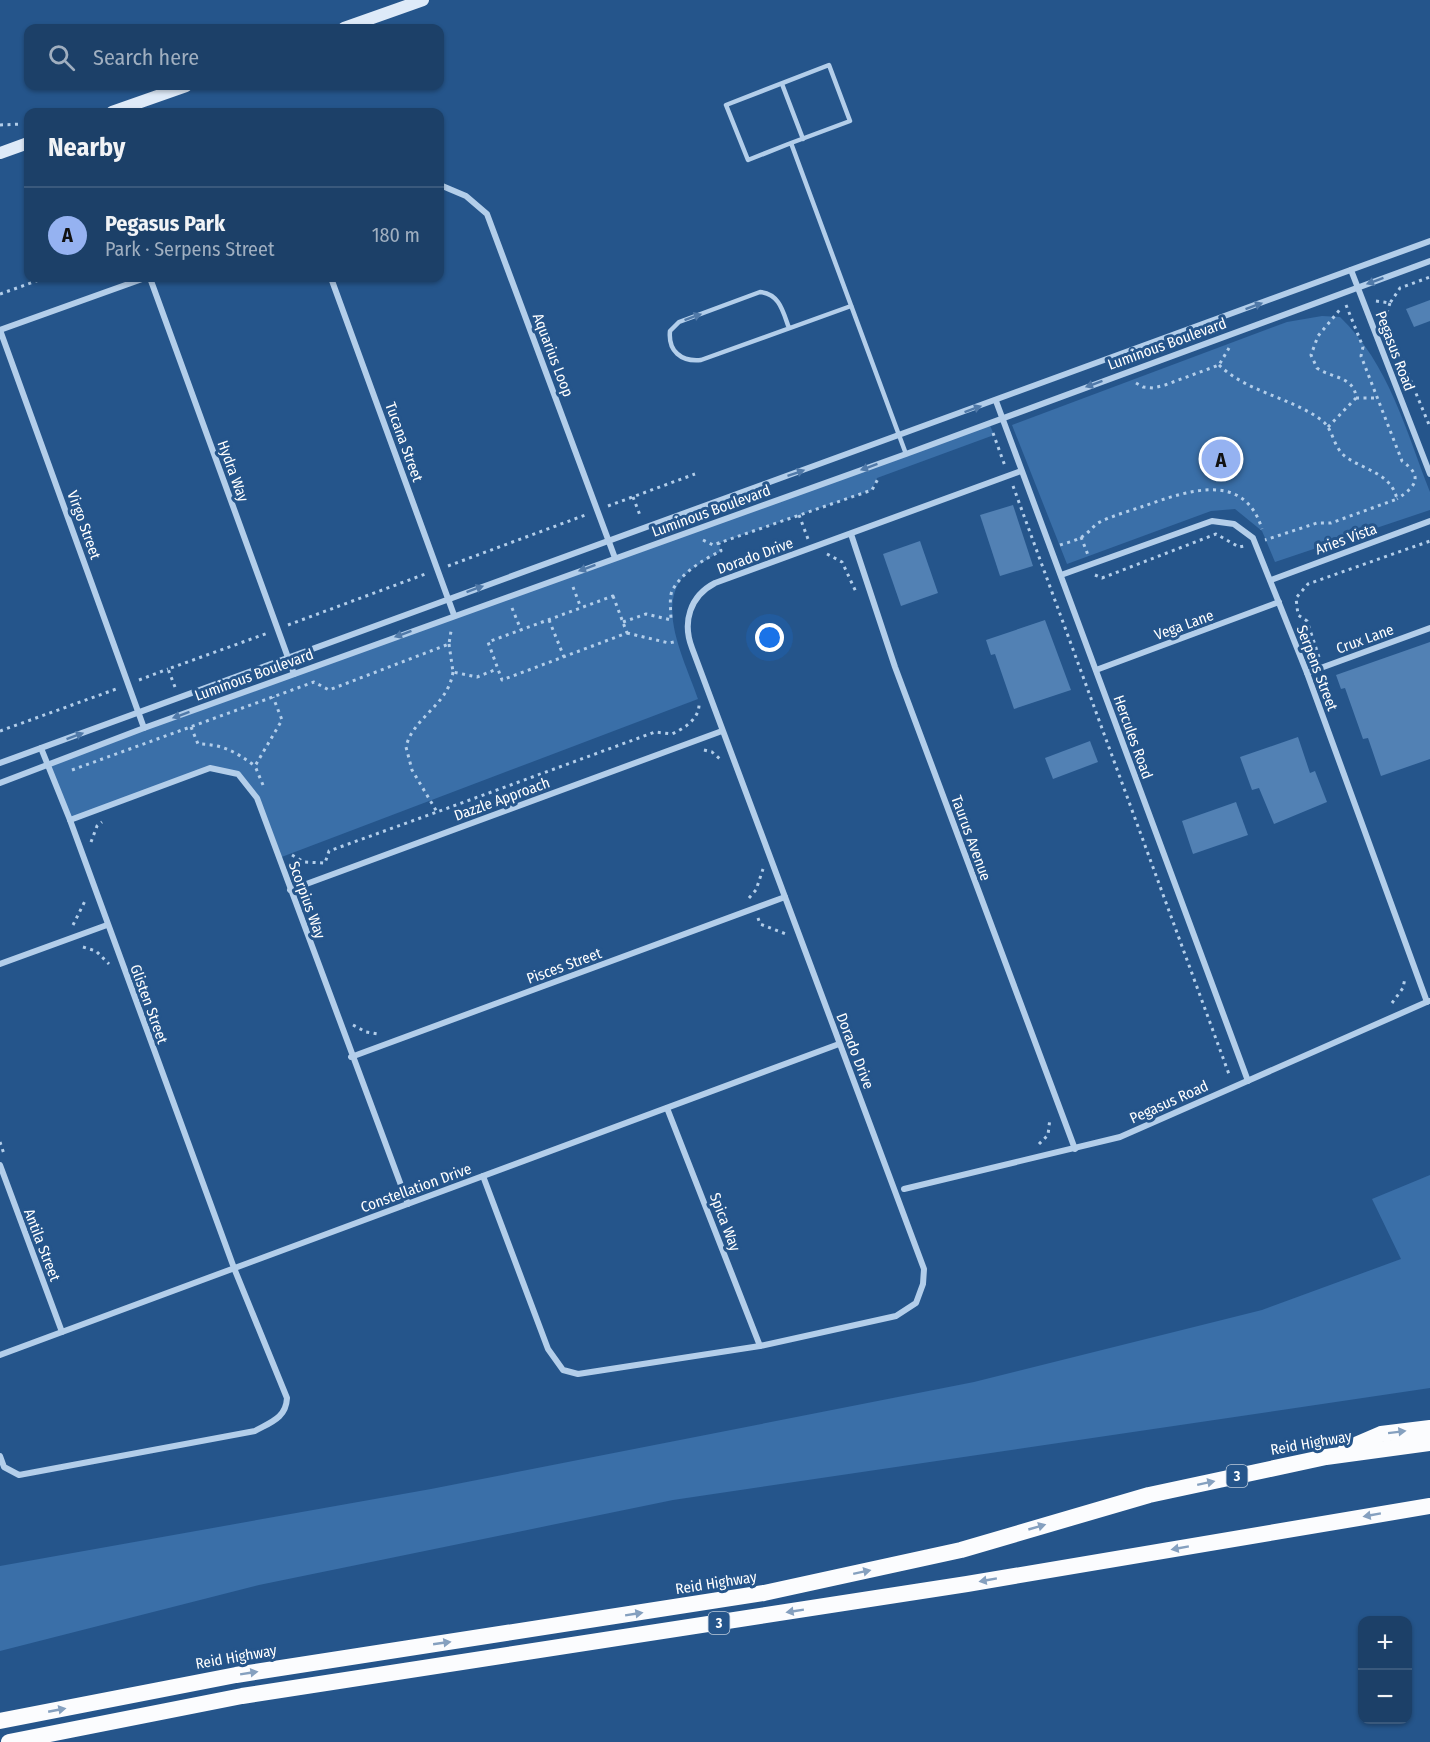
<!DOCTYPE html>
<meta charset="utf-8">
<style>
body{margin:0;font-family:"Fira Sans Condensed",sans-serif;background:#25476e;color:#f1f3f6}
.controls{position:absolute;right:18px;bottom:18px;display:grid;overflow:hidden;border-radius:12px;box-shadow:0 2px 4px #0004}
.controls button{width:54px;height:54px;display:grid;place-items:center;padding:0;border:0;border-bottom:2px solid #3a597c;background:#1c4068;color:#f1f3f6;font:30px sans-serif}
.you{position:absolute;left:770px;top:638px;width:21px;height:21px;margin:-15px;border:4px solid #fff;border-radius:50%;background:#1a73e8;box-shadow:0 0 0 9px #1a73e833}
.badge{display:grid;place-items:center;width:39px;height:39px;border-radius:50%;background:#95b2f1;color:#111;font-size:20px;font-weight:700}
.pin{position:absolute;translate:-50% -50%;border:3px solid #fff;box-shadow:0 2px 6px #0006}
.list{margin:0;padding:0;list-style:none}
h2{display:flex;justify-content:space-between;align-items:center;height:78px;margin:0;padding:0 24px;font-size:26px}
h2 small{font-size:20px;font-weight:400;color:#a0afc0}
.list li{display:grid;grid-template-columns:39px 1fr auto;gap:18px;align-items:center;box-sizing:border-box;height:96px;padding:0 24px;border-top:2px solid #3a597c}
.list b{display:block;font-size:22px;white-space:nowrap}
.list p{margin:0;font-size:20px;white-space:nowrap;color:#a0afc0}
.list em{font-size:20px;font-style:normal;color:#a0afc0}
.icon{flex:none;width:33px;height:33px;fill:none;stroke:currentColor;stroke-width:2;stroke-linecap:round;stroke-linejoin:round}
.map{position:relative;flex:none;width:1430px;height:1742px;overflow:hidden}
.search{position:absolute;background:#1c4068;box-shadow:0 2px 4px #0004;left:24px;top:24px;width:420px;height:66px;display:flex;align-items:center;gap:15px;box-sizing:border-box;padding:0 21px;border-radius:12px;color:#a0afc0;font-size:22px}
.panel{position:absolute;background:#1c4068;box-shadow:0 2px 4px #0004;left:24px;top:108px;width:420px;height:174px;border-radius:12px}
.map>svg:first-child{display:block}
.green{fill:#3a6fa8}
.building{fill:#5281b4}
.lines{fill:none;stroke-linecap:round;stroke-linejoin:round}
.path{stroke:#b3ceea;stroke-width:3;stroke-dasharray:3 4.5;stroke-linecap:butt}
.service{stroke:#b3ceea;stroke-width:4.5}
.minor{stroke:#b3ceea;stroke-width:6}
.secondary{stroke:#deeaf8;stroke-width:12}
.trunk{stroke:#fbfcfe;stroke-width:16}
.oneway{fill:#5079a8}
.oneway2{fill:#85a0bf}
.labels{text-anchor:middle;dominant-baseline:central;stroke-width:6;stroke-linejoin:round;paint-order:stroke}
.shield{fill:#25558b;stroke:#beccdc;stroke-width:1.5}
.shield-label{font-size:14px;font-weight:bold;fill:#fff}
.street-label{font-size:15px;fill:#fff;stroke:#25558b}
</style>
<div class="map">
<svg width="1430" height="1742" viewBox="0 0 1430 1742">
<rect width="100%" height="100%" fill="#25558b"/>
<g class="green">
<path d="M1322 316 1340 317C1389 364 1406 431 1430 492V510L1275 562 1262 531 1235 509 1211 511 1067 564 1012 425 1287 322Z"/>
<path d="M989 423 994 435 877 478 872 490 719 543 721 551C709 559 692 567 683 577 656 609 687 665 698 699L279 858 257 798 238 774 210 768 70 820 48 765Z"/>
<polygon points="1430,1175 1430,1388 673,1500 259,1585 0,1651 0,1566 431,1489 974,1382 1262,1310 1401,1259 1372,1199"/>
</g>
<g class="building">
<polygon points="1430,300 1430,321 1414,327 1406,309"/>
<polygon points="1013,505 1033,566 1000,576 980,515"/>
<polygon points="920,541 938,593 901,606 883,554"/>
<polygon points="1045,620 1071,690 1014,709 995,654 991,655 986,640"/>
<polygon points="1430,642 1430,759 1381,776 1368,738 1363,739 1345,688 1341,689 1336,675"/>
<polygon points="1298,737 1310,773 1315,771 1327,802 1274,824 1259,788 1252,790 1240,757"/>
<polygon points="1090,741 1098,762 1053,779 1045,758"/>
<polygon points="1236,802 1248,835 1193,854 1182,821"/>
</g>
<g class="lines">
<g class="path">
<polyline points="0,125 22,124"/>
<polyline points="0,294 45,278"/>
<polyline points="1376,301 1390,303 1400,288 1430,277"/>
<polyline points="1390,303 1385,319 1430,427"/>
<path d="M1346 305 1363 347 1361 356 1402 461C1423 476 1417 486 1397 499"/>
<path d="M1219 365C1247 392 1289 397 1320 419 1334 428 1332 447 1346 457 1364 470 1391 473 1397 499L1331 523H1317L1265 540"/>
<polyline points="1136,383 1143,387 1153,388 1165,385 1219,365 1229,348"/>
<polyline points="1356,398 1378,398"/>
<path d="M1328 427 1356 398C1355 376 1330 378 1317 368L1311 355 1318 336 1342 307"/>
<polyline points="993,433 1005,466"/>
<polyline points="1013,486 1230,1077"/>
<polyline points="633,497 641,518"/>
<polyline points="608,506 695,474"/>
<polyline points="799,515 808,539"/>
<polyline points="1081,537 1088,555"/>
<polyline points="703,540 713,545 872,490 879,477"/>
<path d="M1060 545C1069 542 1079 540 1086 534 1091 530 1095 524 1100 522 1114 515 1130 511 1144 506 1187 491 1244 470 1262 529"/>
<polyline points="827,554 842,562 857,594"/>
<polyline points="448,566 588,514"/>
<polyline points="1095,575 1102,578 1216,534 1239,547 1244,546"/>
<polyline points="573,587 581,608"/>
<polygon points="613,596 627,633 502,680 488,642"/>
<polyline points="512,608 521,630"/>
<polyline points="549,620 564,657"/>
<path d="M623 622 646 614 671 620C671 612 669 598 672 591 681 573 704 559 721 551L719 543"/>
<polyline points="288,625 428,573"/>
<polyline points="627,633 669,643 678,641"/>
<polyline points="449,644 453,672 477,677 497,669"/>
<polyline points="1319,657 1307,621 1298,615 1296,598 1308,584 1430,541"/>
<path d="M453 672C448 706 413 717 406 747L412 770 437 812 655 732 672 734C685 728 700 718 699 703"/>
<polyline points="139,680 168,669"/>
<polyline points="175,687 168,669 268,633"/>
<path d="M191 727 198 744C222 744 236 752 255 766"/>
<polyline points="0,731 119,688"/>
<polyline points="704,750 712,752 721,760"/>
<polyline points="72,770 314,682 329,690 449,644 451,631"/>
<polyline points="263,785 255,766 282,720 273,697"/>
<polyline points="91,842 97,826 102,822"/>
<polyline points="292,855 304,862 325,863 329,851 437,812"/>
<polyline points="749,898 756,890 763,869"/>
<polyline points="758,918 760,924 786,934"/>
<polyline points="73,925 86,899"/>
<polyline points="83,947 96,951 109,964"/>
<polyline points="1392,1003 1403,988 1405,978"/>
<polyline points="353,1025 366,1032 378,1034"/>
<polyline points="0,1142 4,1154"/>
<polyline points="1039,1144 1048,1135 1050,1118"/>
</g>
<g class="service">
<polyline points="782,84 803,139"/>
<polyline points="791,143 850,121 829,65 726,105 748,160 791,143 906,454"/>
<path d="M789 328C783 312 780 294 760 292L679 322 670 331C668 351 681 362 701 360L851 306"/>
</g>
<g class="minor">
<polyline points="440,185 466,196 487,214 615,558"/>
<polyline points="1351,270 1430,474"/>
<polyline points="150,278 294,674"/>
<polyline points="331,278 454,615"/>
<polyline points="0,330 144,728"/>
<polyline points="0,330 145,278"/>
<polyline points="996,401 1248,1081"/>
<polyline points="851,534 895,667 1075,1149"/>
<polyline points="1061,575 1212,521 1234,524 1253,538 1307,673 1427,1002"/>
<polyline points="1271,580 1430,521"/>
<polyline points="1096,670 1279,602"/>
<polyline points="1307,673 1430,628"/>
<polyline points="0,763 1430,241"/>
<polyline points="0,783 144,728 906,454 1430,261"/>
<polyline points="70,820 210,768 238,774 257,798 408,1204"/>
<polyline points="290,890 722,731"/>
<polyline points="0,964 107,925"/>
<polyline points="351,1057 785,897"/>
<polyline points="667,1108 760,1346"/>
<polyline points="0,1165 62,1332"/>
<path d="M483 1176 548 1349 563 1370 578 1374 760 1346 896 1316 916 1303 923 1284 924 1269 692 648C682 622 690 596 715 583L1021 471"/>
<polyline points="904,1189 1120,1137 1429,1001"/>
<polyline points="0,1355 839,1044"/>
<path d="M0 1456 4 1467 19 1475 255 1431C271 1422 286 1418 287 1398L234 1268 70 820 41 748"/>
</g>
<g class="secondary">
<polyline points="344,28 423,0"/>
<polyline points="112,112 186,86"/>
<polyline points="0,153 28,143"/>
</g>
<g class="trunk">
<polyline points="1346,1449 1381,1434 1430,1428"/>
<polyline points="0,1721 236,1675 764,1593 961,1550 1149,1495 1326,1457 1430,1443"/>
<polyline points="9,1742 242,1696 967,1584 1430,1506"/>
</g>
</g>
<defs><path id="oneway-solid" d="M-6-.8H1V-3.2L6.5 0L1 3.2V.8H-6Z" transform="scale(1.5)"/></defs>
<g class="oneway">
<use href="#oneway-solid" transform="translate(1375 281) rotate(160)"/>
<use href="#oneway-solid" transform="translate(1254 306) rotate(-20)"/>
<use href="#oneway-solid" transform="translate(693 317) rotate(-20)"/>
<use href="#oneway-solid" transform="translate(1094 384) rotate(160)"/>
<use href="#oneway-solid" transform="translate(973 409) rotate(-20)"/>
<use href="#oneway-solid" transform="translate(869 467) rotate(160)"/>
<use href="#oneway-solid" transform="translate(796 473) rotate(-19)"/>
<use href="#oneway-solid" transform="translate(587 568) rotate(160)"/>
<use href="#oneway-solid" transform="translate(475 589) rotate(-20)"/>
<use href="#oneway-solid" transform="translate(403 634) rotate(160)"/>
<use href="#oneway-solid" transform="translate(181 715) rotate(160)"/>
<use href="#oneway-solid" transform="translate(75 736) rotate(-20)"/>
</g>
<g class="oneway2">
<use href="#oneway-solid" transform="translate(1397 1432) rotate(-7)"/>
<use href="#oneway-solid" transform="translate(1206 1483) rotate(-12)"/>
<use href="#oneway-solid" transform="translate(1372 1515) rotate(170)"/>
<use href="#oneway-solid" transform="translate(1037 1527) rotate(-16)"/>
<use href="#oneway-solid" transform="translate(1180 1548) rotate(170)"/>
<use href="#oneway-solid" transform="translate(862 1572) rotate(-12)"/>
<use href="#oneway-solid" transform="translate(988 1580) rotate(170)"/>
<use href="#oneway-solid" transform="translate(795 1611) rotate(171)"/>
<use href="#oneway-solid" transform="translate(634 1614) rotate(-9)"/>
<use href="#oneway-solid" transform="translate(442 1643) rotate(-8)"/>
<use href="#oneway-solid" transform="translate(249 1673) rotate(-9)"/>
<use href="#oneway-solid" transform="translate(57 1710) rotate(-11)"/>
</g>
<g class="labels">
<g class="shield">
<rect x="1226.5" y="1465" width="21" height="22" rx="4.5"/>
<rect x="708.5" y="1612" width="21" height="22" rx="4.5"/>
</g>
<g class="shield-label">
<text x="1237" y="1476">3</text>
<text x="719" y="1623">3</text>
</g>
<g class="street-label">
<text transform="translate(1167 344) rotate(-20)">Luminous Boulevard</text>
<text transform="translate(1395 351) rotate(69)">Pegasus Road</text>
<text transform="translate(553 355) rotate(69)">Aquarius Loop</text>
<text transform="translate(404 442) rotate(70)">Tucana Street</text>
<text transform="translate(233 471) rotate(70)">Hydra Way</text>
<text transform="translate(711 511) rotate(-20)">Luminous Boulevard</text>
<text transform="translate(84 525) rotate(70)">Virgo Street</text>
<text transform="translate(1346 539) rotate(-20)">Aries Vista</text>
<text transform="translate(755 556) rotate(-20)">Dorado Drive</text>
<text transform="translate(1184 625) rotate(-20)">Vega Lane</text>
<text transform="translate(1365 639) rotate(-20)">Crux Lane</text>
<text transform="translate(1317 668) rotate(69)">Serpens Street</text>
<text transform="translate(254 675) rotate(-20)">Luminous Boulevard</text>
<text transform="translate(1133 737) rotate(70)">Hercules Road</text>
<text transform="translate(502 799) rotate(-20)">Dazzle Approach</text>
<text transform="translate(971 838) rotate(70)">Taurus Avenue</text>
<text transform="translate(307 900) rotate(70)">Scorpius Way</text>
<text transform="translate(564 966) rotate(-20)">Pisces Street</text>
<text transform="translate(149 1004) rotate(70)">Glisten Street</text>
<text transform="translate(855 1051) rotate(69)">Dorado Drive</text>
<text transform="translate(1169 1102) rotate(-24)">Pegasus Road</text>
<text transform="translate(416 1188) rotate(-20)">Constellation Drive</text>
<text transform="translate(725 1222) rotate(69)">Spica Way</text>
<text transform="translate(42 1245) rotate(69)">Antila Street</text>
<text transform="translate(1311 1443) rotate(-10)">Reid Highway</text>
<text transform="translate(716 1583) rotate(-9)">Reid Highway</text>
<text transform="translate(236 1657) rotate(-10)">Reid Highway</text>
</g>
</g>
</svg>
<div class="controls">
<button>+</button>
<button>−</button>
</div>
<div class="you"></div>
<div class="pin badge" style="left:1221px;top:459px">A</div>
<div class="search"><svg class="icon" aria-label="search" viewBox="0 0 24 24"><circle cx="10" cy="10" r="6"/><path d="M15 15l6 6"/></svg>Search here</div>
<section class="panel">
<h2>Nearby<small></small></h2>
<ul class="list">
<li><span class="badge">A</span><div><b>Pegasus Park</b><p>Park · Serpens Street</p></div><em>180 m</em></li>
</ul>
</section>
</div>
